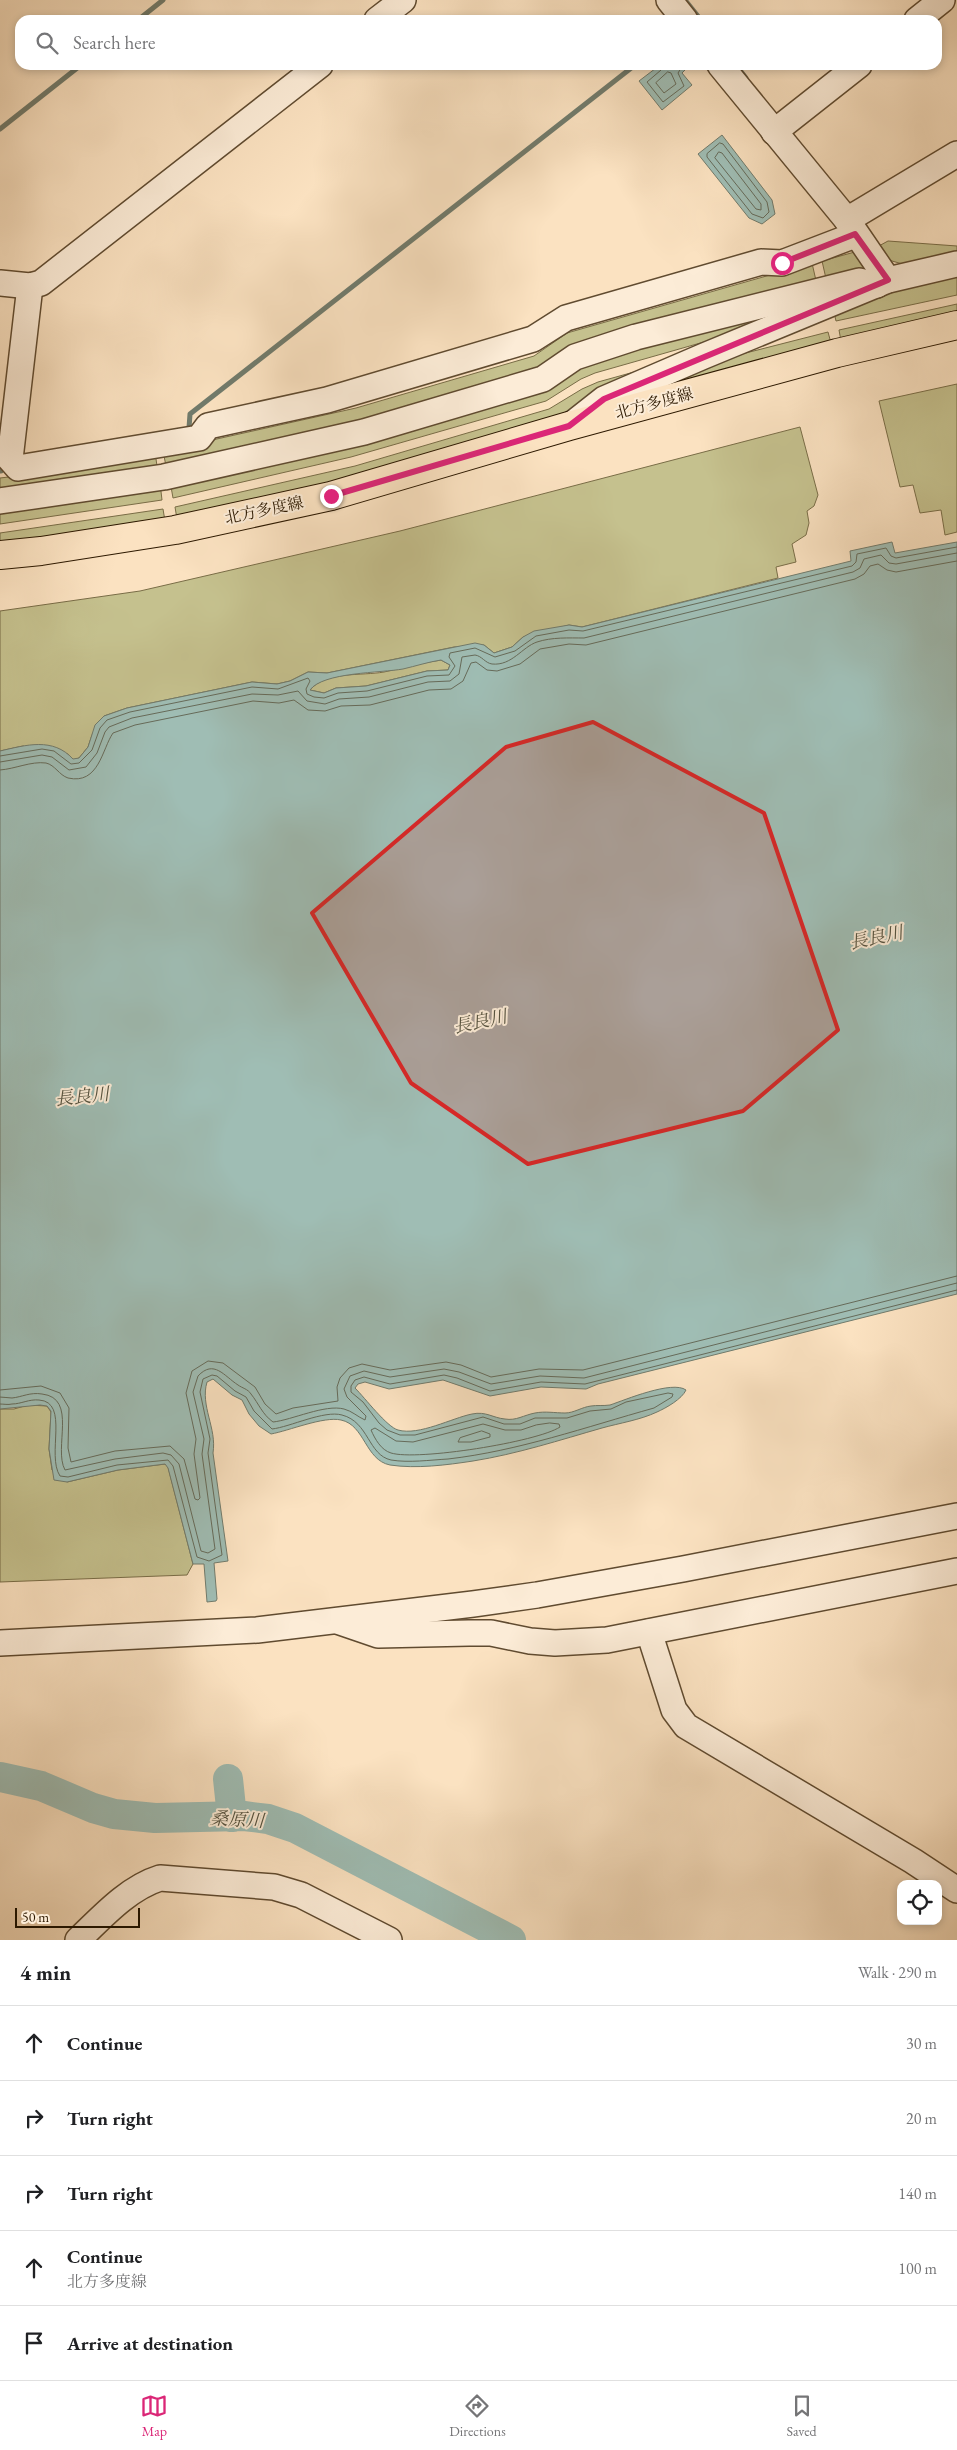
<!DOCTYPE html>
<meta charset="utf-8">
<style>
body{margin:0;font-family:"EB Garamond","Noto Serif JP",serif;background:#f6f6f6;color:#202124}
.controls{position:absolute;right:15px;bottom:15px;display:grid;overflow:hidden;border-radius:10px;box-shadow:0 2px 8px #0003}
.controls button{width:45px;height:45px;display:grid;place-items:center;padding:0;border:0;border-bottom:1px solid #e0e0e0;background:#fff;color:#202124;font:25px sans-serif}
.scale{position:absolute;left:15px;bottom:12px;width:125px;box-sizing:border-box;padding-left:5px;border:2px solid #2d1900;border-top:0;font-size:14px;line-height:18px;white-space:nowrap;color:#2d1900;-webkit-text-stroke:4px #fcecd7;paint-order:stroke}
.stop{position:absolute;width:15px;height:15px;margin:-11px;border:4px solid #db2777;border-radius:50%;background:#fff}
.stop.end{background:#db2777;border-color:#fff;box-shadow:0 1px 5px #0008}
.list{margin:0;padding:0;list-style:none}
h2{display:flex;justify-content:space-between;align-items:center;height:65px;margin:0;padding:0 20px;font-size:21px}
h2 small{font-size:16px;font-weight:400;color:#757577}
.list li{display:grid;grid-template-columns:32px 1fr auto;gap:15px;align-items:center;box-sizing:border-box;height:75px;padding:0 20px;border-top:1px solid #e0e0e0}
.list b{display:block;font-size:19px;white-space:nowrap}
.list p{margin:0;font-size:16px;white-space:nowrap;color:#757577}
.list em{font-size:16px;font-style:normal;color:#757577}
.icon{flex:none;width:28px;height:28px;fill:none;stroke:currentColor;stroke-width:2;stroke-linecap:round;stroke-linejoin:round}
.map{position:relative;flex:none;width:957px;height:1940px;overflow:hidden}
.search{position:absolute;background:#fff;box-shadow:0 2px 8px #0003;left:15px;right:15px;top:15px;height:55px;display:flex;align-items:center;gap:12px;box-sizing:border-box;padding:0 18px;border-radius:15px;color:#757577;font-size:19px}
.sheet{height:440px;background:#fff}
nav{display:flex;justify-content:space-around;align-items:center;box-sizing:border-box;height:70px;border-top:1px solid #e0e0e0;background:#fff;font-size:14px;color:#757577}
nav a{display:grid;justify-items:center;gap:2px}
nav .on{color:#db2777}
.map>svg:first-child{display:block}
.green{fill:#c5c18e;stroke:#796d47}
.water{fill:#9fbdb4;stroke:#717b6c;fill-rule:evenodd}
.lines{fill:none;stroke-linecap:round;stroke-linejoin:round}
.shore{stroke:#666b5a;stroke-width:1}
.stream{stroke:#717b6c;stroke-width:5}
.river{stroke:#9fbdb4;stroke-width:30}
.minor-casing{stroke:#604b30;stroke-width:28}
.major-casing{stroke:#2d1900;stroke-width:30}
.minor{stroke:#fcecd7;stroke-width:25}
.major{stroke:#fbe2c1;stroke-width:28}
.route{stroke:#db2777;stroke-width:6}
.marked{fill:#d62828;fill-opacity:0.2;stroke:#d62828;stroke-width:4;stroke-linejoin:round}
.labels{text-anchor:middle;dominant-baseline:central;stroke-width:4;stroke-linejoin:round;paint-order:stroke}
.street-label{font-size:16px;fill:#2d1900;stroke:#fcecd7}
.water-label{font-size:18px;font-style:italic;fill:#55523f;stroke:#fcecd7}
</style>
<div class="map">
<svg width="957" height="1940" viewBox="0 0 957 1940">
<rect width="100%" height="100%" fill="#fbe2c1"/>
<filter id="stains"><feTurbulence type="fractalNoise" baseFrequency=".004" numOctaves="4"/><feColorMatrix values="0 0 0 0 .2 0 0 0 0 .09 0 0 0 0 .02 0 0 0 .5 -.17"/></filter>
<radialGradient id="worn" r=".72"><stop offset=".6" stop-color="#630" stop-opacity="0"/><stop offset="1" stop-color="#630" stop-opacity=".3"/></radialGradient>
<g class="green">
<polygon points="888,241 957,246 957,255 906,265 885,259 877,247"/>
<polygon points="862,250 870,263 865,272 827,283 822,261"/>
<polygon points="812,263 817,285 538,376 167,471 163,451 356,408 534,356 567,333"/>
<polygon points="957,276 957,295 836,321 833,308 872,293"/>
<polygon points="819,295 739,332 595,373 581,379 546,401 351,457 173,498 170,481 581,359"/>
<polygon points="957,304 957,316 841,341 839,330"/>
<polygon points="828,332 831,343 606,404 691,367"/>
<polygon points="670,362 589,397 558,419 361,476 177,519 175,507 355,466 549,409 582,389 598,382"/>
<polygon points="957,384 957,532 945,535 941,510 920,513 913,485 900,487 879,401"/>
<polygon points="800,427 818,495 814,506 807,511 809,523 806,535 792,544 796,562 776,567 778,578 582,627 569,625 523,637 512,647 494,653 484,645 454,647 327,673 308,672 290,681 277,684 252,682 127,708 104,716 92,735 88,747 79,758 73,760 68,754 23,746 0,751 0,611 140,591 400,531"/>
<polygon points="155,452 158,473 0,496 0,478 34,474"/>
<polygon points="160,483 162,500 0,524 0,506"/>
<polygon points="163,509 165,521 0,546 0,533"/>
<path d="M441 660 450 665 448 670 427 671 366 686 336 688 324 693 310 690C325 671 362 676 384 672 403 668 421 663 441 660Z"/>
<polygon points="28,1405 47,1406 51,1412 49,1449 52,1470 67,1482 118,1470 165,1464 168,1467 193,1564 187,1575 0,1582 0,1409 14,1409"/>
</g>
<g class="water">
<polygon points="660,65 690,65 682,73 692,85 662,110 639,81"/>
<polygon points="722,135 772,200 775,214 762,224 749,218 698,154"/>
<path d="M892 542 895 553 957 542V1294L598 1384 586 1389 541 1387 490 1396 443 1380 389 1389 365 1382 358 1384 355 1388C365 1398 387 1427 398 1430 419 1436 452 1418 472 1414 486 1411 493 1418 505 1419 516 1421 524 1415 535 1413 545 1411 555 1413 565 1413 574 1413 582 1407 591 1406 597 1405 603 1406 610 1405 625 1400 672 1380 686 1390 682 1399 666 1408 657 1412 640 1420 620 1423 602 1428 560 1440 517 1454 473 1461 447 1465 416 1469 390 1465 365 1460 365 1425 341 1420 324 1416 288 1431 271 1434L259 1426 249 1414 242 1400 232 1395 213 1379 207 1382C200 1406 217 1428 213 1453L228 1561 214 1563 217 1599 216 1601 207 1602 204 1564H193L168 1468 165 1464 118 1470 67 1482 54 1480 49 1449 51 1411 47 1406 40 1405 0 1409V751C26 745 53 737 73 759L79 758 88 747 95 725 104 716 127 708 252 682 277 684 290 681 308 672 327 673 475 643 484 645 494 653 512 647 523 637 534 631 569 625 582 627 851 561 850 551ZM441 660 450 665 448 670 427 671 366 686 336 688 324 693 310 690C323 672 381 673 403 669 416 666 428 662 441 660Z"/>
</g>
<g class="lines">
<g class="shore">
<polyline points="662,65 661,70 647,82 663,102 684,86 678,73 683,65"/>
<polygon points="668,72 671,73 676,84 664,93 656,83"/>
<polygon points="720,143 723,144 767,202 769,212 763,218 752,214 707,157 707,154"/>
<polygon points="719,152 722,153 761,204 761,210 756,209 715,158"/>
<polyline points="0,756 42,749 54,751 71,764 79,763 92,750 100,728 107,720 130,712 252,687 278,689 308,678 310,681 306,689 307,694 314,697 324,698 338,693 367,691 427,676 449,675 455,666 449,657 450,653 475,648 495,657 515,651 536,636 569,630 583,631 852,566 856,562 857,554 886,548 891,556 896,558 957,547"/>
<path d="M0 762 42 755 52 757 69 770 86 767 97 753 105 732 109 727 132 718 252 694 278 695 298 691 307 701 325 704 339 699 369 697 428 682 450 681 459 674 462 657 475 655C482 656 485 663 492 664 512 666 522 647 537 642 552 637 569 638 584 638L853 572 860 568 864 559 881 555 889 563 896 564 957 553"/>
<path d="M0 770C15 769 31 761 46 763 55 765 59 775 68 778 99 785 102 749 113 733L135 725 253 701 279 703 294 700 308 710 325 711 341 706 370 705 429 690 451 689 463 681 471 663 476 662 487 670 497 671 520 664 540 649 569 644 586 645 855 579 864 574 870 566 878 564 887 570 896 572 957 561"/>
<polyline points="0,1390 41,1386 60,1393 69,1408 68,1448 71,1462 115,1451 170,1446 184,1459 195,1499 198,1500 200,1498 194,1454 196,1439 186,1393 192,1371 208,1361 223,1363 255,1387 265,1404 276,1414 293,1408 338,1401 337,1387 340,1378 349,1368 362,1364 390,1370 446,1362 461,1365 491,1377 539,1369 583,1370 957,1276"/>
<path d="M0 1397C4 1397 8 1398 12 1398 22 1397 30 1392 42 1394 78 1398 53 1448 65 1470L115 1459 163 1453 171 1455 179 1464 201 1551 208 1553 215 1549 202 1454 204 1439 193 1392 198 1376C214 1359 224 1376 238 1385 242 1388 248 1389 251 1394 259 1404 262 1414 273 1422 292 1420 325 1404 344 1409 352 1411 358 1417 365 1420L366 1416 347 1397 344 1389 350 1376 364 1371 390 1377 444 1369 459 1372 491 1384 540 1376 584 1378 957 1283"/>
<path d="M0 1404C4 1404 8 1405 12 1404 21 1404 29 1399 39 1400 70 1402 46 1455 60 1476L68 1477 117 1465 168 1460 173 1466 197 1557 209 1561 222 1555 208 1453 210 1439 200 1392 203 1379 212 1375 217 1376 235 1391 246 1397 254 1411 272 1429C290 1427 324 1410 342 1415 369 1422 368 1455 391 1460 409 1463 430 1460 448 1459 518 1451 586 1427 654 1408L672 1397 673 1394 668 1393 626 1402 611 1409 590 1411 567 1418H535L520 1424H504L483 1417 415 1435H400L387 1430 379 1423 363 1402 351 1392V1386L355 1380 364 1377 390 1384 444 1375 457 1378 490 1391 541 1382 585 1384 957 1290"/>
<path d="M550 1423 559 1424 560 1427C537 1442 417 1461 391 1453 381 1450 375 1439 371 1430L375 1428 396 1441 413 1442 483 1424 505 1430H521L536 1425Z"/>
<polygon points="482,1431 490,1434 490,1437 471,1442 458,1442 460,1438"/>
</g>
<g class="stream">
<polyline points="685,0 701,20"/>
<polyline points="138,20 163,0"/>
<polyline points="736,65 746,78"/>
<polyline points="0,129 81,65"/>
<polyline points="189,428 190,414 635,65"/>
<polyline points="0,471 1,471"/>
</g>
<g class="river">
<polyline points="0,1777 41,1786 93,1808 114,1814 155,1818 244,1816 268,1819 295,1828 511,1940"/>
<polyline points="228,1779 232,1817"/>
</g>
<g class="minor-casing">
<g id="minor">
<polyline points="669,0 685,20"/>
<polyline points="377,20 403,0"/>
<polyline points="917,20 942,0"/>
<polyline points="720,65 847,220 888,280"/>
<polyline points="774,132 859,65"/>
<polyline points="847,220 957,154"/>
<polyline points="0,283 30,286 41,283 320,65"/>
<polyline points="30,286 10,459 18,468 199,438 208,426 327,400 533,339 566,318 761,262 782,263 855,235"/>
<polyline points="571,425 604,399 704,356 888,280 957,264"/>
<polyline points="0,501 164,477 364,432 543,379 575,357 636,337 859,281 877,285"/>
<polyline points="340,1622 378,1635 469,1633 491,1633 530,1641 555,1643 607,1640 957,1571"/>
<polyline points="649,1632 674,1710 686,1726 913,1861 957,1890"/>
<polyline points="0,1643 257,1630 473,1604 537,1595 683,1569 957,1516"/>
<path d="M78 1940C102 1917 128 1888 160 1878L274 1887 301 1895 389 1940"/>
</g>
</g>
<g class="major-casing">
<polyline id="major" points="0,555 41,551 175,530 331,496 569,426 837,353 957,325"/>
</g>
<use href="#minor" class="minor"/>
<use href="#major" class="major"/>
</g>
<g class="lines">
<polyline class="route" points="331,496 569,426 604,399 888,280 855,234 782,263"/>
</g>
<path class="marked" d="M593 722 764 813 838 1030 743 1111 528 1164 411 1083 312 913 506 747Z"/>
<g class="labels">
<g class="street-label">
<text transform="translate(654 403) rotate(-15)">北方多度線</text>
<text transform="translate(264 510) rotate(-12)">北方多度線</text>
</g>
<g class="water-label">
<text transform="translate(876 937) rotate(-12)">長良川</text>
<text transform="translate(480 1021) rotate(-12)">長良川</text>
<text transform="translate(82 1096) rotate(-6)">長良川</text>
<text transform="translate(237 1819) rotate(3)">桑原川</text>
</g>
</g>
<rect width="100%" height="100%" filter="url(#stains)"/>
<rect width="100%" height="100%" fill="url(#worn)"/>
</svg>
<div class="controls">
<button><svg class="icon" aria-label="locate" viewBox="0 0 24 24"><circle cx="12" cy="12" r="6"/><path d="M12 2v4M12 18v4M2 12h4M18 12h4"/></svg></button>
</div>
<div class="scale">50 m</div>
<div class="stop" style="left:782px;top:263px"></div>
<div class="stop end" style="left:331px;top:496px"></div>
<div class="search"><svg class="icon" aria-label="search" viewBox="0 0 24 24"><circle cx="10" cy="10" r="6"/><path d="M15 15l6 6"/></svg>Search here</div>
</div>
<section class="sheet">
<h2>4 min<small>Walk · 290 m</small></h2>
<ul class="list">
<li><svg class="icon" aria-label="ahead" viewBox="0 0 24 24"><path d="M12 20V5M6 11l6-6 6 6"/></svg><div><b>Continue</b></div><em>30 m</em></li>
<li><svg class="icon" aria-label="right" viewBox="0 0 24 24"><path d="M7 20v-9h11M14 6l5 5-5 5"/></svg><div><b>Turn right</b></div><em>20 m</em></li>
<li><svg class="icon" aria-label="right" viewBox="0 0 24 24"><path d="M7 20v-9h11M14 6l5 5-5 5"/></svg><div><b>Turn right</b></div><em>140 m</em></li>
<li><svg class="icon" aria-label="ahead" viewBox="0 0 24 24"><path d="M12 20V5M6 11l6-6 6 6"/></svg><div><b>Continue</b><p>北方多度線</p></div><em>100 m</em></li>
<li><svg class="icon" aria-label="arrive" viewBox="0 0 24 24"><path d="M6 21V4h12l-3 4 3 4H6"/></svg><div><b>Arrive at destination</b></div></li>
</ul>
</section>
<nav>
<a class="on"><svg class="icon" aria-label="map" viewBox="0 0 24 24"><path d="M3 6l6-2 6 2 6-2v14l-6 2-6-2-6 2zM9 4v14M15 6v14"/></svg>Map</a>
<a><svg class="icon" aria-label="directions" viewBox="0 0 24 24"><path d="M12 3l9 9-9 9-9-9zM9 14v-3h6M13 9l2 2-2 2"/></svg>Directions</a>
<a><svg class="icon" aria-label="saved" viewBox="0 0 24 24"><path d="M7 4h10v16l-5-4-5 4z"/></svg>Saved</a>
</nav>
